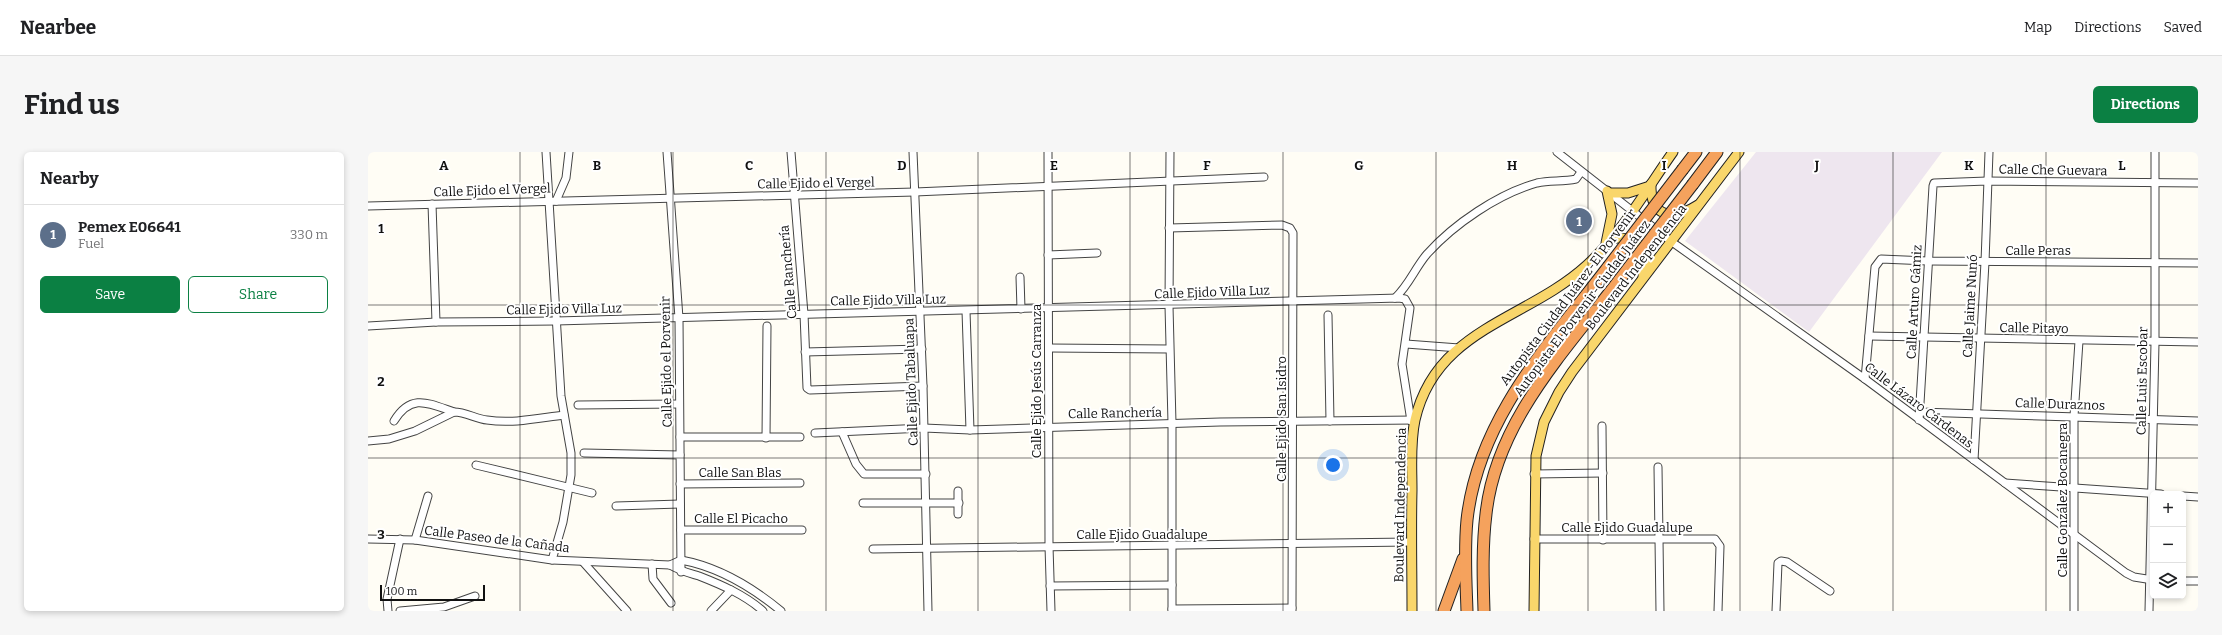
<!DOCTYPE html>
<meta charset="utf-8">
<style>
body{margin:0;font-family:Bitter,serif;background:#f6f6f6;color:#202124}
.controls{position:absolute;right:12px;bottom:12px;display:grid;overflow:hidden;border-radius:6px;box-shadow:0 2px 6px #0003}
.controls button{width:36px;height:36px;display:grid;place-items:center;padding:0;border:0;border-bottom:1px solid #e0e0e0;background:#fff;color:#202124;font:20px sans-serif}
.scale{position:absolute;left:12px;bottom:10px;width:105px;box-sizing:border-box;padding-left:4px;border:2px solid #111;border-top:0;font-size:11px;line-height:14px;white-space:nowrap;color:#111;-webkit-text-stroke:3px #fff;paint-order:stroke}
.you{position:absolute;left:965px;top:313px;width:14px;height:14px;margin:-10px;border:3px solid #fff;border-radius:50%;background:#1a73e8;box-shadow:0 0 0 6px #1a73e833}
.badge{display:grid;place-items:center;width:26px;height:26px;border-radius:50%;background:#0b8043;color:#fff;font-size:13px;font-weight:700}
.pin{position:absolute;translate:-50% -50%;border:2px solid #fff;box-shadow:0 1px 4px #0006}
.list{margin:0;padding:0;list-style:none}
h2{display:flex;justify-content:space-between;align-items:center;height:52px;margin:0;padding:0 16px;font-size:17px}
h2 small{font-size:13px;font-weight:400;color:#757577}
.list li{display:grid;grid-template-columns:26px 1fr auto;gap:12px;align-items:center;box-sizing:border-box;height:60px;padding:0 16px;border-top:1px solid #e0e0e0}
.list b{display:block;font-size:15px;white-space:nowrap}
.list p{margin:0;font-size:13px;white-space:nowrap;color:#757577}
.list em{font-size:13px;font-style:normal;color:#757577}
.actions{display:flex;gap:8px;padding:12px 16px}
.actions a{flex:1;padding:9px 0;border:1px solid #0b8043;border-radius:6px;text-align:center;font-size:14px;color:#0b8043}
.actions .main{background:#0b8043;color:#fff}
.icon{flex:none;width:22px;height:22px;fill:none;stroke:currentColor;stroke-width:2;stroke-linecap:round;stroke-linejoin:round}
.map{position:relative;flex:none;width:1830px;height:459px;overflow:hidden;border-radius:6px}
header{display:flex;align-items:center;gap:24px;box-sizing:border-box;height:56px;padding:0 20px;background:#fff;border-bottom:1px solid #e0e0e0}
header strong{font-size:19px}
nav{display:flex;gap:22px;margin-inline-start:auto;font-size:14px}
.intro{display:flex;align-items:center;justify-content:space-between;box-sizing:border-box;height:96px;padding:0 24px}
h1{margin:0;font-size:28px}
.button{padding:10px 18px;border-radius:6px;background:#0b8043;color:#fff;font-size:14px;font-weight:700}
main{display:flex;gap:24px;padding:0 24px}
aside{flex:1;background:#fff;border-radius:6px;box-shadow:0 2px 6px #0003}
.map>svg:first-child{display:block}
.industrial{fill:#eee6ef}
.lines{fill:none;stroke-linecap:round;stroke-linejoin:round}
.minor-casing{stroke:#444;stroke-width:9}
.major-casing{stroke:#222;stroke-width:11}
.highway-casing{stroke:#222;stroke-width:13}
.minor{stroke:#fff;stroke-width:7}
.major{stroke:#f9d66b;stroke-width:9}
.highway{stroke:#f5a25d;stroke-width:11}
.highway-bridge-casing{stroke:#222;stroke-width:13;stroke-linecap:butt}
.highway-bridge{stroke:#f5a25d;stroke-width:11}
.grid{fill:none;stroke:#111;stroke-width:1;stroke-opacity:0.55}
.labels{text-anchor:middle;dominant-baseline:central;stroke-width:4;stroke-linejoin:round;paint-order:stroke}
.street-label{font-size:13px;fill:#111;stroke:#fff}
.grid-label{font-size:13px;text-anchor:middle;font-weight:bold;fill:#111;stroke:#fff;stroke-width:4;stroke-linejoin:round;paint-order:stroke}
</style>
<header>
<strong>Nearbee</strong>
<nav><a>Map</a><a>Directions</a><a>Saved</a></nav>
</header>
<div class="intro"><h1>Find us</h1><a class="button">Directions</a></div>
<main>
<aside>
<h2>Nearby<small></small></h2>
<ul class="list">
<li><span class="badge" style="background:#5c6f8a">1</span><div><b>Pemex E06641</b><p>Fuel</p></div><em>330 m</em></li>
</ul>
<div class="actions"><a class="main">Save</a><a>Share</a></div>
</aside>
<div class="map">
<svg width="1830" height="459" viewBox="0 0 1830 459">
<rect width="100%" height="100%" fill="#fffdf5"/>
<polygon class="industrial" points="1388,0 1574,0 1441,180 1317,89"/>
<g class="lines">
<g class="minor-casing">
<g id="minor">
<polyline points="178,0 193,244 203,301 203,323 195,370 184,408"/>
<polyline points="299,0 311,166 313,420"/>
<polyline points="423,0 436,162 439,236 442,238 555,234"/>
<polyline points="545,0 555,234 560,459"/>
<polyline points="680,0 681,394 683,459"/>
<polyline points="802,0 801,154 804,271 804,459"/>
<polyline points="1189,0 1304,90 1497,227 1758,421 1766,425 1785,428"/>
<polyline points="188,49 198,26 201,0"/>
<polyline points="64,52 68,170"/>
<polyline points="0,54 547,40 896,25"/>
<polyline points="801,76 914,73 922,76 925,81 924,459"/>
<polyline points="680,103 729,101"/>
<polyline points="652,125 653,157"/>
<path d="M1027 146C1041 133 1047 116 1059 102 1086 72 1130 42 1169 31 1182 28 1195 30 1208 27L1213 20"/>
<polyline points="598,159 602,278"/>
<polyline points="960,163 962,269"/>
<polyline points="0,174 68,170 188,169 1031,146 1037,147 1042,156 1034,212 1043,269"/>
<polyline points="1501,184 1830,190"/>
<polyline points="1038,192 1091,196"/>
<polyline points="681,196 801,197"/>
<polyline points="437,200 554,197"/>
<polyline points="1497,227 1507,115 1513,107 1560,109 1830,111"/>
<polyline points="210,253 311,252"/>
<polyline points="1552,260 1830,269"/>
<polyline points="1551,268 1565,34 1566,31 1619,29 1830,31"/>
<path d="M26 269C43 241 60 251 86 260"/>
<polyline points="1234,274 1235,388"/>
<polyline points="474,280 488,312 496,322 558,322"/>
<polyline points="447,281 556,276 602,278 852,270 1047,268"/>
<polyline points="312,285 432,285"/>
<polyline points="398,286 399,174"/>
<path d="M0 289 21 287 47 279 86 260C98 260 108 267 119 268 145 272 171 266 196 263"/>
<polyline points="216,301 312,303"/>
<polyline points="1606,308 1617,110 1621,0"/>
<polyline points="108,313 224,341"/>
<polyline points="1290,315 1292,459"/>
<polyline points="1166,322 1235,321"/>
<polyline points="1637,331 1793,342"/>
<polyline points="312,332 432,331"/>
<polyline points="590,339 590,362"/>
<polyline points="1815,344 1830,345"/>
<polyline points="495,351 591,351"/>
<polyline points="248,354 312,352"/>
<polyline points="313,378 434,378"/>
<path d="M0 387 47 388 184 408 302 413C312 419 321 421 331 424 354 433 377 443 395 459"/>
<polyline points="1166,387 1347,387 1352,394 1350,459"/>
<polyline points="47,388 60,344"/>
<polyline points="505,397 1043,390"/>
<polyline points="215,410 259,459"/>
<polyline points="284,412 285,427 303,451"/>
<path d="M302 413 313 408C351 415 384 435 413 459"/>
<polyline points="1815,429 1830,429"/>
<polyline points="682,434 804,433"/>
<polyline points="804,457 924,456"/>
<polyline points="20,459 19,447 32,387"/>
<polyline points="32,459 76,455 107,444"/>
<polyline points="343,459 363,438"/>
<polyline points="1408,459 1410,411 1413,409 1419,410 1462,439"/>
<polyline points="1706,459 1706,264 1711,189"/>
<polyline points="1781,459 1787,191 1787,0"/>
</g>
</g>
<g class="major-casing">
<g id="major">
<path d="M1283 32C1282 66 1305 69 1330 53"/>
<polyline points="1241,41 1260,41 1282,34"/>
<path d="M1242 87C1270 82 1283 99 1275 124"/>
<polyline points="1238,91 1244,62 1239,39"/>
<path d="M1044 459C1044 419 1043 378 1044 338 1044 315 1042 291 1047 268 1068 176 1159 168 1219 113 1254 81 1278 38 1305 0"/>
<polyline points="1166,459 1168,304 1176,270 1191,240 1204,220 1371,0"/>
</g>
</g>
<g class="highway-casing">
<g id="highway">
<polyline points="1315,17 1328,0"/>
<polyline points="1325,32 1349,0"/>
<polyline points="1076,459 1095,407"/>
<path d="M1099 459C1098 429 1096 398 1099 368 1110 267 1181 192 1240 115"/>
<path d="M1116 459C1115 427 1114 394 1118 362 1128 269 1198 198 1252 127"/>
</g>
</g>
<use href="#minor" class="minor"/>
<use href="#major" class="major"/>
<use href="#highway" class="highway"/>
<g class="highway-bridge-casing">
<g id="highway-bridge">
<polyline points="1240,115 1315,17"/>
<polyline points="1252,127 1325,32"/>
</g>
</g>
<use href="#highway-bridge" class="highway-bridge"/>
</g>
<path class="grid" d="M152 0V459M305 0V459M458 0V459M610 0V459M762 0V459M915 0V459M1068 0V459M1220 0V459M1372 0V459M1525 0V459M1678 0V459M0 153H1830M0 306H1830"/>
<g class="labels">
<g class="street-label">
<text transform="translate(1685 18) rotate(1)">Calle Che Guevara</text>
<text transform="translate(448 31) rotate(-1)">Calle Ejido el Vergel</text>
<text transform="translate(124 38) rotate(-2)">Calle Ejido el Vergel</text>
<text x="1670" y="98">Calle Peras</text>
<text transform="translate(1268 115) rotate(-52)">Boulevard Independencia</text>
<text transform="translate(420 120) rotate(-95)">Calle Ranchería</text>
<text transform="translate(844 140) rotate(-2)">Calle Ejido Villa Luz</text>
<text transform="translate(1200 145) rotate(-53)">Autopista Ciudad Juárez-El Porvenir</text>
<text transform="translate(520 148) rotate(-1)">Calle Ejido Villa Luz</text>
<text transform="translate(1546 150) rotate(-87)">Calle Arturo Gámiz</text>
<text transform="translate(1602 154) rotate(-87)">Calle Jaime Nunó</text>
<text transform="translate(1214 156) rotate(-53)">Autopista El Porvenir-Ciudad Juárez</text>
<text transform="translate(196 157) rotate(-1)">Calle Ejido Villa Luz</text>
<text transform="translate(1666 176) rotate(1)">Calle Pitayo</text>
<text transform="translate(298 210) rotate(-91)">Calle Ejido el Porvenir</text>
<text transform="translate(668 229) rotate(-90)">Calle Ejido Jesús Carranza</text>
<text transform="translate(1774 229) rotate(-89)">Calle Luis Escobar</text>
<text transform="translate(543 230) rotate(-92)">Calle Ejido Tabaluapa</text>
<text transform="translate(1692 252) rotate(2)">Calle Duraznos</text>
<text transform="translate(1551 253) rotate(37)">Calle Lázaro Cárdenas</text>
<text transform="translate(747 261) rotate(-1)">Calle Ranchería</text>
<text transform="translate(913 267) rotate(-90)">Calle Ejido San Isidro</text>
<text x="372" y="320">Calle San Blas</text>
<text transform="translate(1694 348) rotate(-90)">Calle González Bocanegra</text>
<text transform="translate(1032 353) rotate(-89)">Boulevard Independencia</text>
<text x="373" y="366">Calle El Picacho</text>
<text x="1259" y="375">Calle Ejido Guadalupe</text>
<text x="774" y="382">Calle Ejido Guadalupe</text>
<text transform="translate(129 387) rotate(7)">Calle Paseo de la Cañada</text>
</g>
</g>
<g class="grid-label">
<text x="76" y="18">A</text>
<text x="229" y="18">B</text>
<text x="381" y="18">C</text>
<text x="534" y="18">D</text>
<text x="686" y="18">E</text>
<text x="839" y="18">F</text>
<text x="991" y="18">G</text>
<text x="1144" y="18">H</text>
<text x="1296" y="18">I</text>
<text x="1449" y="18">J</text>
<text x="1601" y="18">K</text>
<text x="1754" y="18">L</text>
<text x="13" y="81">1</text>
<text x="13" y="234">2</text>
<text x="13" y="387">3</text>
</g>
</svg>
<div class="controls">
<button>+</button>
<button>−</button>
<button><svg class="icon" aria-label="layers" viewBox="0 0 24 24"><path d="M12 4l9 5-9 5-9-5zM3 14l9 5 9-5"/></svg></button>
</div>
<div class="scale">100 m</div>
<div class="you"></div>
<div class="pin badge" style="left:1211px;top:69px;background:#5c6f8a">1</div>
</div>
</main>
